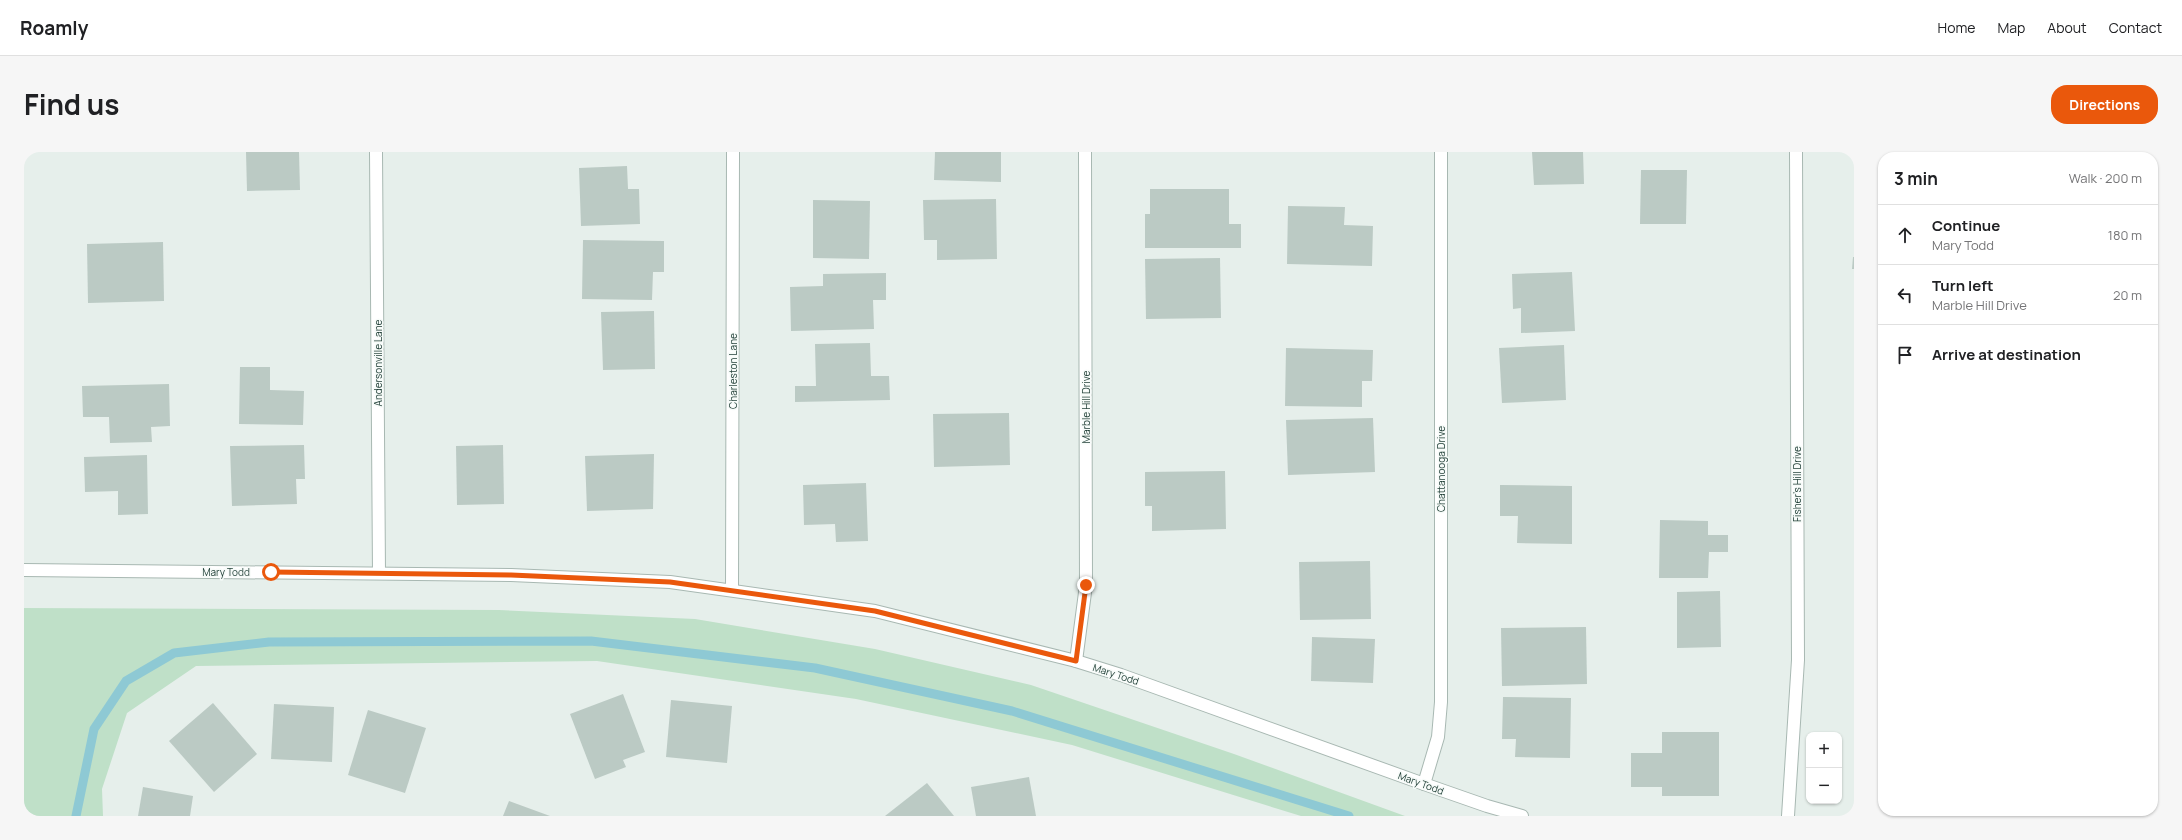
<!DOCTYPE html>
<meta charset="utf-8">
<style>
body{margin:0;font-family:Manrope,sans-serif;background:#f6f6f6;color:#202124}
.controls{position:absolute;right:12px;bottom:12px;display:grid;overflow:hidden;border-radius:8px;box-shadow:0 1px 3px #0004}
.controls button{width:36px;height:36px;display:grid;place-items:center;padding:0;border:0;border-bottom:1px solid #e0e0e0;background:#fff;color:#202124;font:20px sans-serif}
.stop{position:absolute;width:12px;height:12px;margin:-9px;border:3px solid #ea580c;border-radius:50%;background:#fff}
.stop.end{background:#ea580c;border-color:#fff;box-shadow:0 1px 4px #0008}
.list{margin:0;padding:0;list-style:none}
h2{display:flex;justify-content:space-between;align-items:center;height:52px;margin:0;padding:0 16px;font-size:17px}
h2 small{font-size:13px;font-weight:400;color:#757577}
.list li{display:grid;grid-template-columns:26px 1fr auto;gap:12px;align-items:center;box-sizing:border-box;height:60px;padding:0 16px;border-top:1px solid #e0e0e0}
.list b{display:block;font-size:15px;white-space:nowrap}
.list p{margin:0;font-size:13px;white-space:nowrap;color:#757577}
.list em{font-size:13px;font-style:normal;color:#757577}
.icon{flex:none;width:22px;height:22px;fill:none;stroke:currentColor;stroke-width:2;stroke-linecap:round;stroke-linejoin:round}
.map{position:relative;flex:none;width:1830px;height:664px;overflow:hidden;border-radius:16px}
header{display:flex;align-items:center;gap:24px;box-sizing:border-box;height:56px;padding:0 20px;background:#fff;border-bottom:1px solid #e0e0e0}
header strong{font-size:19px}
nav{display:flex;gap:22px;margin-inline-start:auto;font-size:14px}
.intro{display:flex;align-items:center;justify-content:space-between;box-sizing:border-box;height:96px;padding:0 24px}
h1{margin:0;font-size:28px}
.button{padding:10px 18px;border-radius:16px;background:#ea580c;color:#fff;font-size:14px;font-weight:700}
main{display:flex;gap:24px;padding:0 24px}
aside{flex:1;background:#fff;border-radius:16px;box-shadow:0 1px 3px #0004}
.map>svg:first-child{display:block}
.green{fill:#bfe0c8}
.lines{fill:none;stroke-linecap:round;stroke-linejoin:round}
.stream{stroke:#8ec9d4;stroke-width:9}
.building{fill:#bbcac4}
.minor-casing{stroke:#a8b8b2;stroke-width:14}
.minor{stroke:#fff;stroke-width:12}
.route{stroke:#ea580c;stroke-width:5}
.labels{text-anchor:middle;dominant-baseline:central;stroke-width:3;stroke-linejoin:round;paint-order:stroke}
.street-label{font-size:10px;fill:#24423a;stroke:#f7fbf9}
</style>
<header>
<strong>Roamly</strong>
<nav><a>Home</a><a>Map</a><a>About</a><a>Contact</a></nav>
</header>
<div class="intro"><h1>Find us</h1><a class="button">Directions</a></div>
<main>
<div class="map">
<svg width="1830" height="664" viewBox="0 0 1830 664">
<rect width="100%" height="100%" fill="#e6efeb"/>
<polygon class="green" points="0,456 475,458 671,467 851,497 1007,533 1210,602 1381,664 1277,664 1048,593 832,547 573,509 172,514 103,561 78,637 79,664 0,664"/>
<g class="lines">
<polyline class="stream" points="52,664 70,577 102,529 150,501 245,490 567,489 791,516 988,559 1325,664"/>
</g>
<g class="building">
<polygon points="222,0 275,0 276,38 223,39"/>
<polygon points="911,0 977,0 977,30 910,28"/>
<polygon points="1508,0 1559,0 1560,32 1510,33"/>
<polygon points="603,14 604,37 615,37 616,72 557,74 555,16"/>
<polygon points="1617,18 1663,18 1662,72 1616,72"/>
<polygon points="1126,37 1205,37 1205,72 1217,72 1217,96 1121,96 1121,62 1126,62"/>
<polygon points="972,47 973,107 913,108 913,88 900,88 899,48"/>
<polygon points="789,48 846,49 845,107 789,106"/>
<polygon points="1264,54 1321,55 1320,73 1349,74 1348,114 1263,112"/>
<polygon points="559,88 640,89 640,120 629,120 628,148 558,147"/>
<polygon points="139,90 140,149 64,151 63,92"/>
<polygon points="1829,105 1830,105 1830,117 1828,117"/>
<polygon points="1196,106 1197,166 1122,167 1121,107"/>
<polygon points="1548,120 1551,179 1497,181 1497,156 1489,157 1488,122"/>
<polygon points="862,121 862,148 849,148 850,177 767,179 766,135 799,134 799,122"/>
<polygon points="630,159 631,217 579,218 577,160"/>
<polygon points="846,191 847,224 865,224 866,248 771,250 771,234 792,234 791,192"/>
<polygon points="1540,193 1542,248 1478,251 1475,196"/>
<polygon points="1262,196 1349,198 1348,229 1338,229 1338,255 1261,254"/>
<polygon points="216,215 246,215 246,238 280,239 279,273 215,272"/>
<polygon points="145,232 146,274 127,275 128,290 86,291 85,265 59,265 58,234"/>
<polygon points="985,261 986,313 910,315 909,262"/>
<polygon points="1349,266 1351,320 1264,323 1262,268"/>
<polygon points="280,293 281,327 272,327 273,352 208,354 206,294"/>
<polygon points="479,293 480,352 433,353 432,294"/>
<polygon points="630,302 629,357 563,359 561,304"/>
<polygon points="123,303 124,362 94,363 94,339 61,340 60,305"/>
<polygon points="1201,319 1202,377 1128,379 1128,354 1121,354 1121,320"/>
<polygon points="842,331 844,389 812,390 811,372 780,373 779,333"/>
<polygon points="1476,333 1548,334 1548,392 1493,391 1494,364 1476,364"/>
<polygon points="1636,368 1684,369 1684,383 1704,383 1704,400 1685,400 1684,426 1635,426"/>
<polygon points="1346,409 1347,467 1276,468 1275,410"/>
<polygon points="1696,439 1697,495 1653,496 1653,440"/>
<polygon points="1562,475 1563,532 1478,534 1477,476"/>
<polygon points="1288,485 1351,487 1349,531 1287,529"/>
<polygon points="599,542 621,600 599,608 602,615 571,627 546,562"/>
<polygon points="1479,545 1547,546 1546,606 1491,605 1492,587 1478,587"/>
<polygon points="647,548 708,554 703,611 642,605"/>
<polygon points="189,551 233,602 190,640 145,589"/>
<polygon points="250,552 310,555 308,610 247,607"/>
<polygon points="344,558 402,576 381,641 324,623"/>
<polygon points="1638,580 1695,580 1695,644 1638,644 1638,635 1607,635 1607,601 1638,601"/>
<polygon points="1005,625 1012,664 952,664 947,635"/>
<polygon points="903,631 930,664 861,664"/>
<polygon points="119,635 169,644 166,664 114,664"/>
<polygon points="485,649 526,664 479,664"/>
</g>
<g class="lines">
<g class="minor-casing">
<g id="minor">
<polyline points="352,0 355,421"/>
<polyline points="0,418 487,423 646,430 851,459 1052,509 1097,523 1400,632 1463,654 1498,664"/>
<polyline points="708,438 709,0"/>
<polyline points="1052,509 1062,433 1061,0"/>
<polyline points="1400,632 1414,585 1417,550 1417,0"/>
<polyline points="1764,664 1774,508 1772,0"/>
</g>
</g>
<use href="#minor" class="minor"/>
</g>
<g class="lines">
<polyline class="route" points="247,420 487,423 646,430 851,459 1052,509 1062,433"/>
</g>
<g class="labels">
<g class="street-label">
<text transform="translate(354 211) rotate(-90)">Andersonville Lane</text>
<text transform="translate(709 219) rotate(-90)">Charleston Lane</text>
<text transform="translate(1062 255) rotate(-90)">Marble Hill Drive</text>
<text transform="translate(1417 317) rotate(-90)">Chattanooga Drive</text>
<text transform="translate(1773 332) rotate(-90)">Fisher's Hill Drive</text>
<text x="202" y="420">Mary Todd</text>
<text transform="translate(1092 522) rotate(18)">Mary Todd</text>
<text transform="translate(1397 631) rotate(20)">Mary Todd</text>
</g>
</g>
</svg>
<div class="controls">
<button>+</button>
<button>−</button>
</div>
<div class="stop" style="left:247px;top:420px"></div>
<div class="stop end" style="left:1062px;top:433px"></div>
</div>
<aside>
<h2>3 min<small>Walk · 200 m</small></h2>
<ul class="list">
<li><svg class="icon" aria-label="ahead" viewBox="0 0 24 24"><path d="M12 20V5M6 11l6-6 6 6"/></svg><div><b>Continue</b><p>Mary Todd</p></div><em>180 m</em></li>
<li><svg class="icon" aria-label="left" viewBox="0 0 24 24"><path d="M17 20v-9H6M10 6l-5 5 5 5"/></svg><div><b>Turn left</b><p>Marble Hill Drive</p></div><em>20 m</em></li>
<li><svg class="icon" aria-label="arrive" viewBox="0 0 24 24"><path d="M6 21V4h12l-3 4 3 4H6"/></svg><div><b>Arrive at destination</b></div></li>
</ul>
</aside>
</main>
